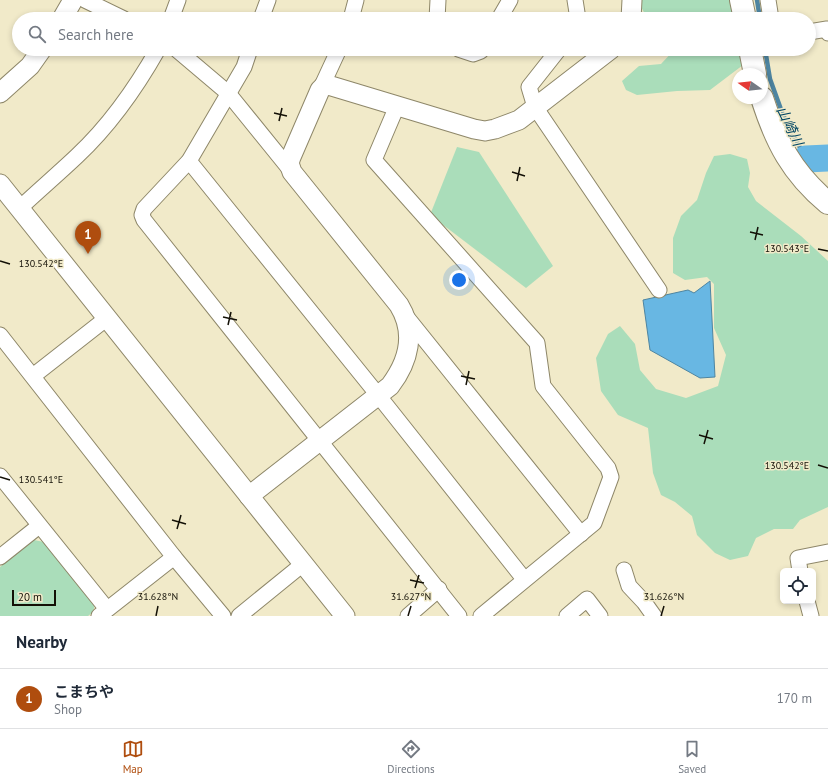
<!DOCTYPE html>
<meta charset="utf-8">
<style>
body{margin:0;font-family:"PT Sans","Noto Sans JP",sans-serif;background:#f6f6f7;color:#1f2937}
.controls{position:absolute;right:12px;bottom:12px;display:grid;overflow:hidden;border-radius:6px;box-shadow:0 2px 6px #0003}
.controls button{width:36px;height:36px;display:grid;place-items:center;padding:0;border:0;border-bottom:1px solid #e0e1e3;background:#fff;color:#1f2937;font:20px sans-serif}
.compass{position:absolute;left:732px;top:68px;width:36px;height:36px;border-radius:50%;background:#fff;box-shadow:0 2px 6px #0003;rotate:284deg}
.scale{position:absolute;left:12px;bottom:10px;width:44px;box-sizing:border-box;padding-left:4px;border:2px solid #131006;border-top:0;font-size:11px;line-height:14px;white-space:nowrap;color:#131006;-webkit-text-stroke:3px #f1eac9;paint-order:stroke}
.you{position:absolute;left:459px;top:280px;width:14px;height:14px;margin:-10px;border:3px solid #fff;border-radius:50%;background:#1a73e8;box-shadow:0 0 0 6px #1a73e833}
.badge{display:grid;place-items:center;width:26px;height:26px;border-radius:50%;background:#af4d0e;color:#fff;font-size:13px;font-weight:700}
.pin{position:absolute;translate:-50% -33px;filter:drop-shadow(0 1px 2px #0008)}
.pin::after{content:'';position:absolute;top:21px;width:14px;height:12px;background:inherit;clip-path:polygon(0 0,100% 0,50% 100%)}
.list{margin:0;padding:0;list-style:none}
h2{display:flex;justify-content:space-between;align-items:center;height:52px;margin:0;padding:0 16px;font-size:17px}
h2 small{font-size:13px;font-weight:400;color:#747a83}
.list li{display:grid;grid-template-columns:26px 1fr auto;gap:12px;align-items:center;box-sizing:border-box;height:60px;padding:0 16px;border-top:1px solid #e0e1e3}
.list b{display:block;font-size:15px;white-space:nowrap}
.list p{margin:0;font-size:13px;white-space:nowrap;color:#747a83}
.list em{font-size:13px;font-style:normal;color:#747a83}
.icon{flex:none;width:22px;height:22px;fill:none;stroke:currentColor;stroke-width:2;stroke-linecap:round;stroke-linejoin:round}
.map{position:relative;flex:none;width:828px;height:616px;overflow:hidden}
.search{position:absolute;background:#fff;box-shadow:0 2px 6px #0003;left:12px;right:12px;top:12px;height:44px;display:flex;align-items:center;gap:10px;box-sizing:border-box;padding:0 14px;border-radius:22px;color:#747a83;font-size:15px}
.sheet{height:112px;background:#fff}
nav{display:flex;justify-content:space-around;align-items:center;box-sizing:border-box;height:56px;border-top:1px solid #e0e1e3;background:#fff;font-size:11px;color:#747a83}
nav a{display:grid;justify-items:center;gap:2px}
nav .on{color:#af4d0e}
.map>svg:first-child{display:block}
.green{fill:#aaddba}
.water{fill:#68b7e3;stroke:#4e85a1}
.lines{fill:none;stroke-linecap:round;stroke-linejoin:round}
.stream{stroke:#4e85a1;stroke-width:4.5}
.river{stroke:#68b7e3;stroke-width:27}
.minor-casing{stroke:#8e8769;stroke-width:17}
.tertiary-casing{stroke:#8e8769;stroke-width:21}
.secondary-casing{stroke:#8e8769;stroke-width:24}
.minor{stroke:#fff;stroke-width:15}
.tertiary{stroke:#fff;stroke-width:19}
.secondary{stroke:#fff;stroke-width:22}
.ticks{fill:none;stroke:#131006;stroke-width:1.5}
.labels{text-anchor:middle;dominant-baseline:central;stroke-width:3;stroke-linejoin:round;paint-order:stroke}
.water-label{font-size:14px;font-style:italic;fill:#004563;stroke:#f1eac9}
.ticks-label{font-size:10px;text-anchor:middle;fill:#131006;stroke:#f1eac9;stroke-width:3;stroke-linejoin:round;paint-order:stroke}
</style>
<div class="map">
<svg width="828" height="616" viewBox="0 0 828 616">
<rect width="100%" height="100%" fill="#f1eac9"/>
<g class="green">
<polygon points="640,0 731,0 735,19 662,19 646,16 640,5"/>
<polygon points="675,49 740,49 743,65 710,90 677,91 637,95 626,90 622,81 639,66 661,64"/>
<polygon points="457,147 479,152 553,266 526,288 430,215"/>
<polygon points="730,154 747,159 750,173 748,187 756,201 801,236 828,261 828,507 800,520 793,529 774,529 756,538 748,556 730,560 715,553 697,535 692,516 675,502 661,495 653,473 648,428 618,415 601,391 596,358 608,334 620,326 635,344 640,370 656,389 686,398 718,386 726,355 714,328 714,284 707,277 685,280 673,273 673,238 681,216 697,200 706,173 714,156"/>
<polygon points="34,540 44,542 95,604 93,612 88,616 0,616 0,567"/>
</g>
<polygon class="water" points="710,281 715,377 700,378 650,350 643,300 688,290 694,293"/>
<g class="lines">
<g class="stream">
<polyline points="757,0 760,19"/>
<polyline points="765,49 770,79 783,115 806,159"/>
</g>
<polyline class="river" points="806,159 828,158"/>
<g class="minor-casing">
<g id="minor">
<polyline points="85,0 124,19"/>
<polyline points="575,0 578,19"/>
<polyline points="768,0 771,19"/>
<polyline points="171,19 178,0"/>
<polyline points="261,19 268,0"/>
<polyline points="351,19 356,0"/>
<polyline points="437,19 438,0"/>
<polyline points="499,19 510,0"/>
<polyline points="809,32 827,29 828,33"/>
<polyline points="176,49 228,93 292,172"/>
<polyline points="250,49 244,67 189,161 144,209 142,215 144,220 459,616"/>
<polyline points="458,49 473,54 481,51 482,49"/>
<polyline points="559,49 529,87 535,107 659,290"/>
<polyline points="320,90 339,49"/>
<polyline points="397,106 374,160 537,343 543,386 608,468 611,477 594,523 481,616"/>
<polyline points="189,161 378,395 524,579"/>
<path d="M20 208C38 191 58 174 77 156 109 126 136 88 158 49"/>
<polyline points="405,315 581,534"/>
<polyline points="0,335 174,557 223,616"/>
<polyline points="33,376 107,318"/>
<polyline points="0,476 107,609"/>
<polyline points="0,557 39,526"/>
<polyline points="624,570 629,586 644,602 654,616"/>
<polyline points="800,571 798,558 828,552"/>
<polyline points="807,601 811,616"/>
<polyline points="99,616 174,557"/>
<polyline points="239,616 303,564"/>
<polyline points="408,616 439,589"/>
<polyline points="567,616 587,599 600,616"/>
</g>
</g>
<g class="tertiary-casing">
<g id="tertiary">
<polyline points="62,19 73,0"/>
<polyline points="631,19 632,0"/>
<polyline points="0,93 30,66 42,49"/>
<polyline points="0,184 345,616"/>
<path d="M249 496 390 386C409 361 416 333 399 305L292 172 289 163 291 157 320 90 324 86 328 85 474 129 485 131 495 129 519 120 611 49"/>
</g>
</g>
<g class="secondary-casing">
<g id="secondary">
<polyline points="741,0 745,19"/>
<polyline points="750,49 755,74"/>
<path d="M762 98C776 142 792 173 828 203"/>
</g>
</g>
<use href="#minor" class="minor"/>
<use href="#tertiary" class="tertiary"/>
<use href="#secondary" class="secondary"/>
</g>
<path class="ticks" d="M274 113 287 116M279 121 282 108M512 172 525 176M517 181 520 167M750 232 763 235M755 240 758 227M818 249 828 251M0 261 10 264M223 317 237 320M228 325 231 312M461 376 475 379M466 385 469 371M699 435 713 439M704 444 708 430M818 465 828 468M0 477 10 480M172 520 186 524M177 529 181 515M410 580 424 583M415 588 419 575M156 616 158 606M408 616 411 606M661 616 664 606"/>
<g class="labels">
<g class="water-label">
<text transform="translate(790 126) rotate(64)">山崎川</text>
</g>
</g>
<g class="ticks-label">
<text x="787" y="252">130.543°E</text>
<text x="41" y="267">130.542°E</text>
<text x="787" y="469">130.542°E</text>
<text x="41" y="483">130.541°E</text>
<text x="158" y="600">31.628°N</text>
<text x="411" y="600">31.627°N</text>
<text x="664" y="600">31.626°N</text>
</g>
</svg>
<div class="controls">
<button><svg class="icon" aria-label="locate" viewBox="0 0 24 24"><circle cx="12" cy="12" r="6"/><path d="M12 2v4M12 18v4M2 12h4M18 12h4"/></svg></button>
</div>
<svg class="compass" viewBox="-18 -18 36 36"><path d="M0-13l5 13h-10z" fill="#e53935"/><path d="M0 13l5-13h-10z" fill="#747a83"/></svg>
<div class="scale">20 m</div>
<div class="you"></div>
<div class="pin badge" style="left:88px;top:254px">1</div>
<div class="search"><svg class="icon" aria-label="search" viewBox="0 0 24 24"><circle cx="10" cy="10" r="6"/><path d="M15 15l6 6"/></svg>Search here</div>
</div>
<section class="sheet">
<h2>Nearby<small></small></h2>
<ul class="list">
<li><span class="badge">1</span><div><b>こまちや</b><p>Shop</p></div><em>170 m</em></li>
</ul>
</section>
<nav>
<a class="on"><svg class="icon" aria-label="map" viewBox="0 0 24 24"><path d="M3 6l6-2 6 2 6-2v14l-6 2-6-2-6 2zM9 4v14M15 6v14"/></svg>Map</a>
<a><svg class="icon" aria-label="directions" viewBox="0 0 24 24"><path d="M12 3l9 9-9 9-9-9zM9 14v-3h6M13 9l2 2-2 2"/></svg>Directions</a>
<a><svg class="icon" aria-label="saved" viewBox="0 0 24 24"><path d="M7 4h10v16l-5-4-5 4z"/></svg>Saved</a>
</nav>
